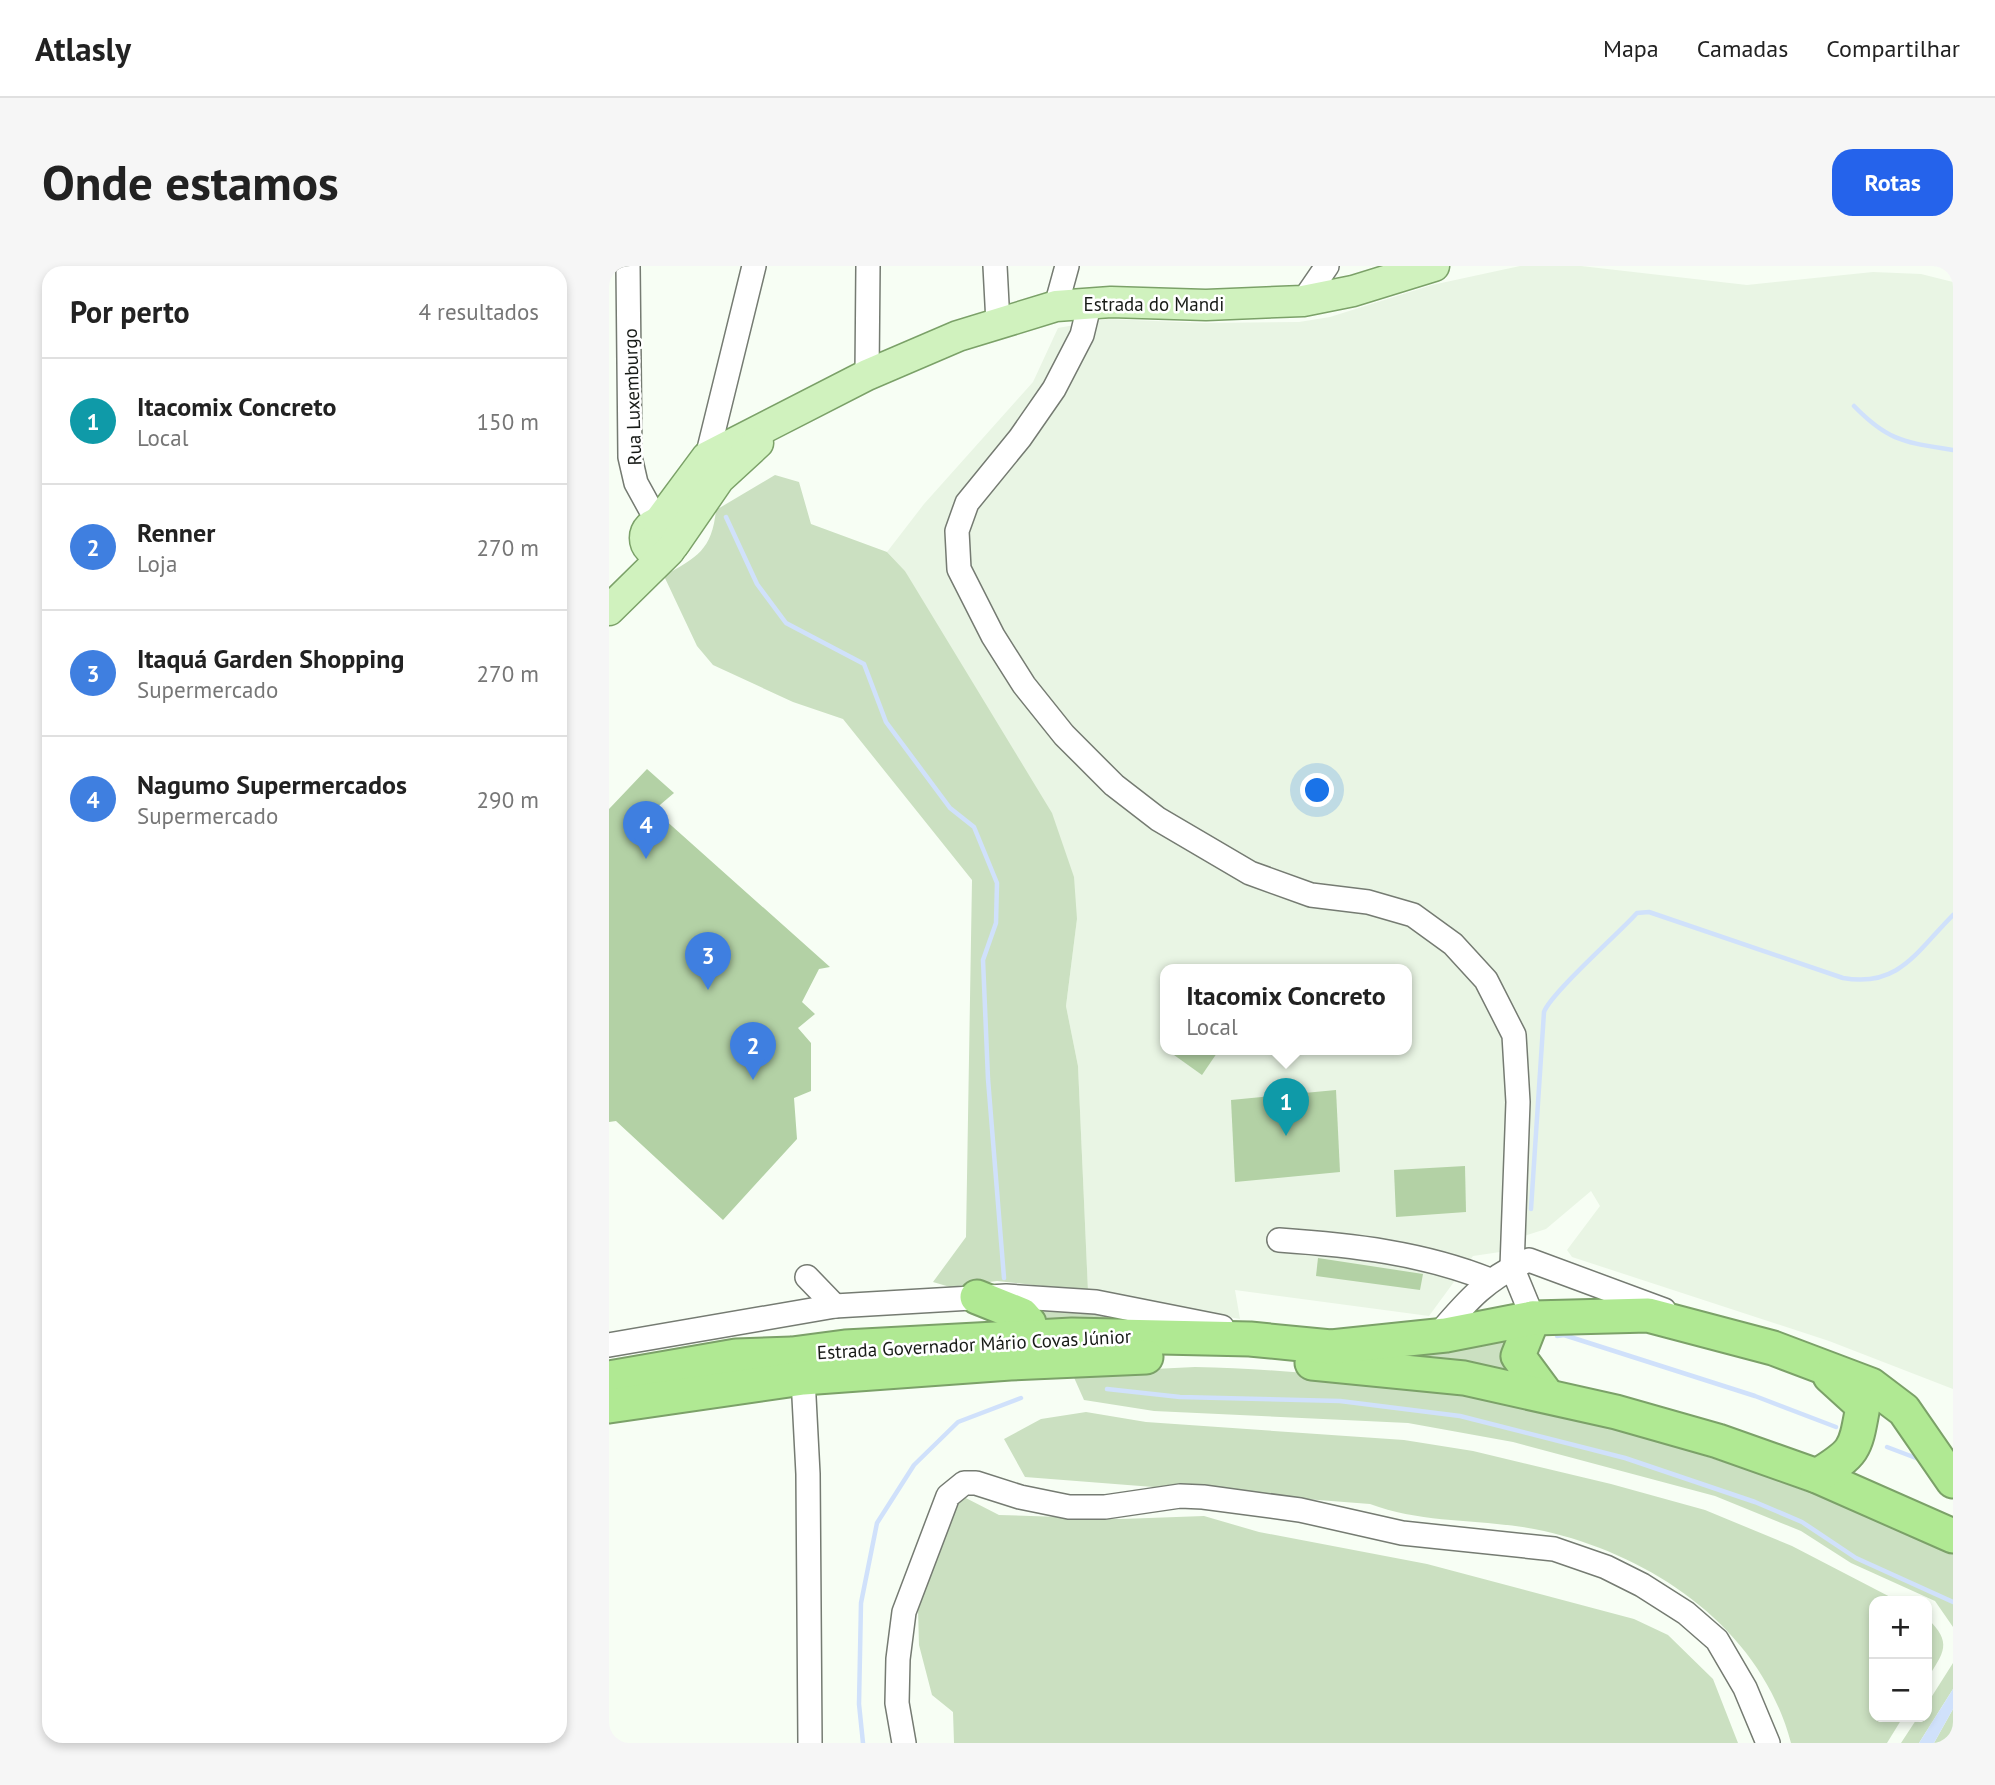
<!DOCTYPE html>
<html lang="pt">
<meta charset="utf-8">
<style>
body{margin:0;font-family:"PT Sans",sans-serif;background:#f6f6f6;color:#222}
.controls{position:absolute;right:21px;bottom:21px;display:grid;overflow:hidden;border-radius:14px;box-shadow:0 4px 10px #0003}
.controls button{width:63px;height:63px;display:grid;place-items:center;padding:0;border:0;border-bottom:2px solid #e0e0e0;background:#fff;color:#222;font:35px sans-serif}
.you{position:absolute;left:709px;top:525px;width:24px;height:24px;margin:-18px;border:5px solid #fff;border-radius:50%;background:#1a73e8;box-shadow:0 0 0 10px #1a73e833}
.badge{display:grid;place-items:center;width:46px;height:46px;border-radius:50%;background:#2563eb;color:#fff;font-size:23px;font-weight:700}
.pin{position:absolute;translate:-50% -58px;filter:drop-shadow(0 2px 4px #0008)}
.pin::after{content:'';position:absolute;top:37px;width:24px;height:21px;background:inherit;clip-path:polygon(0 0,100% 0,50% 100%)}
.popup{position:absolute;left:551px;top:698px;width:252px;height:91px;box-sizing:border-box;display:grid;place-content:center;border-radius:14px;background:#fff;filter:drop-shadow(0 2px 5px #0005);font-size:23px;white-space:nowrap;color:#767676}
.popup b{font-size:26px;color:#222}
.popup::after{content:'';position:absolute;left:50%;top:100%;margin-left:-14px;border:14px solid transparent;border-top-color:#fff}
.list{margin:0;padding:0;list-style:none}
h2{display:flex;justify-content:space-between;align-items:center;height:91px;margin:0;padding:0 28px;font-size:30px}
h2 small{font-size:23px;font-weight:400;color:#767676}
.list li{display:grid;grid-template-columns:46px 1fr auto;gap:21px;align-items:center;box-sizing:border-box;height:126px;padding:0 28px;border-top:2px solid #e0e0e0}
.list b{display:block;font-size:26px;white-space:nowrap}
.list p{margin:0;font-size:23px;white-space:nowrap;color:#767676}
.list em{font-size:23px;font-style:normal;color:#767676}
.map{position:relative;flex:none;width:1344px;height:1477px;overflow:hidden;border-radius:21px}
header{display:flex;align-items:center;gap:42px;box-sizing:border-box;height:98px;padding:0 35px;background:#fff;border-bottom:2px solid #e0e0e0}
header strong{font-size:33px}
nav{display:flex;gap:38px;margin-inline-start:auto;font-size:24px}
.intro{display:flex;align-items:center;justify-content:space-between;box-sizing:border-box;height:168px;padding:0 42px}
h1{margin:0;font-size:49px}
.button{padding:18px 32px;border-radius:21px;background:#2563eb;color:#fff;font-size:24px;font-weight:700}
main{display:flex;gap:42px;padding:0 42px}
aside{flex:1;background:#fff;border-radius:21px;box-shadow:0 4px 10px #0003}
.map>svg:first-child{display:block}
.built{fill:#e9f5e4;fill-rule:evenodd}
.green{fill:#cbe0c1}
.water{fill:#d0e1fb}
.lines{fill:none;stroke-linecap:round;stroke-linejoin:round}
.stream{stroke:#d0e1fb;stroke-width:4.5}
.building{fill:#b3d1a5}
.minor-casing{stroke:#757b72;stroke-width:26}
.major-casing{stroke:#7ba168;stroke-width:33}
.highway-casing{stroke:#7ba168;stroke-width:37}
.minor{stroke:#fff;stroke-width:23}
.major{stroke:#d0f2be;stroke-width:30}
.highway{stroke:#b0e993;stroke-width:33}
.labels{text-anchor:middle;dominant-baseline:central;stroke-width:5;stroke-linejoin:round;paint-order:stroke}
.street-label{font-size:19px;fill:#181b17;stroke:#fff}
</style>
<header>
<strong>Atlasly</strong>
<nav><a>Mapa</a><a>Camadas</a><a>Compartilhar</a></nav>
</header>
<div class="intro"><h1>Onde estamos</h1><a class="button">Rotas</a></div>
<main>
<aside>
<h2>Por perto<small>4 resultados</small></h2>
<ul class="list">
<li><span class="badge" style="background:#0f9aa8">1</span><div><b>Itacomix Concreto</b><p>Local</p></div><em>150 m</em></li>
<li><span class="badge" style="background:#3f7fe0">2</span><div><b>Renner</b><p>Loja</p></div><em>270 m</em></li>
<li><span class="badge" style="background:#3f7fe0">3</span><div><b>Itaquá Garden Shopping</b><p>Supermercado</p></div><em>270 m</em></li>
<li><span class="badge" style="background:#3f7fe0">4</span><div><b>Nagumo Supermercados</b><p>Supermercado</p></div><em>290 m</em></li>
</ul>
</aside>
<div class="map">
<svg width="1344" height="1477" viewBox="0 0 1344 1477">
<rect width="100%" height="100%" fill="#f7fef4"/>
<path class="built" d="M911 0H972L1138 19 1264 6 1312 8 1344 16V1123L1220 1075 963 991 958 984 991 940 982 925 937 963 912 971 891 986 864 990 820 1050 626 1024 631 1053 479 1025 469 800 457 740 468 653 296 305 278 286 315 238 424 116 449 62 498 53 596 57 690 56 721 51 823 19ZM556 704H798V784H556Z"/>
<g class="green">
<path d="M166 209 190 216 202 258 278 286 296 305 443 547 465 611 468 653 457 740 469 800 479 1025 388 1015 341 1021 324 1016 357 971 363 614 234 453 184 436 104 399 88 380 55 310C88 291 103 284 107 244Z"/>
<polygon points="434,1044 484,1048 534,1059 442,1061"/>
<polygon points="898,1073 909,1115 753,1092"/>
<path d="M586 1101C854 1107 1101 1177 1344 1286V1361L1326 1335 1242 1297 1192 1265 1106 1230 904 1176 799 1157 545 1145 475 1134 463 1107Z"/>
<path d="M477 1146 537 1156 795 1174 864 1185 1002 1218 1096 1244 1183 1280 1289 1335H1265V1451H1294L1278 1477H1182C1152 1363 1045 1290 935 1265 877 1252 817 1259 761 1238L416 1211 395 1173 432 1153Z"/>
<polygon points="349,1228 390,1249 512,1253 595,1250 650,1266 818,1298 1025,1353 1059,1369 1104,1413 1129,1477 345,1477 344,1446 323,1429 310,1379 309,1343 333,1250"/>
<path d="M1318 1352C1344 1377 1335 1386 1318 1413Z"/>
<polygon points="1344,1397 1344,1423 1310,1477 1292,1477 1309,1451 1318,1451 1318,1438"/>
<polygon points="1344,1443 1344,1477 1325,1477"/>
</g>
<polygon class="water" points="1344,1423 1344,1443 1325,1477 1310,1477"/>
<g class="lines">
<g class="stream">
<path d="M1245 140C1280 176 1296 176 1344 184"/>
<polyline points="117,251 148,318 177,357 255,398 277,456 341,542 365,561 388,617 387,657 374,694 379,813 395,1012"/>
<path d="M922 943 935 746C942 727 1010 667 1028 647L1040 646 1234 712C1290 722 1308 685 1344 649"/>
<polyline points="948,1070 955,1069 1146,1130 1227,1161"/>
<polyline points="498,1123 571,1131 731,1135 851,1150 1016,1192 1146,1236 1193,1256 1247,1292 1344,1336"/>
<polyline points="1278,1181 1307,1192"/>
<polyline points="254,1477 250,1438 252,1337 268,1257 305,1199 349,1156 412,1132"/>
</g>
</g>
<g class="building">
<polygon points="38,503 65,527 45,544 221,701 210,703 193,736 206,748 189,762 202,777 202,825 185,832 188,873 114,954 7,855 0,856 0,543"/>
<polygon points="558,784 610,784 593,809"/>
<polygon points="727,824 731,906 626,916 622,834"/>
<polygon points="856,900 857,946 787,951 785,904"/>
<polygon points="709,992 814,1008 811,1024 707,1010"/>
</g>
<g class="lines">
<g class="minor-casing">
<g id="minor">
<polyline points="19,0 21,191 27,217 49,257"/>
<polyline points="386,0 389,57"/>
<polyline points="694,35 718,0"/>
<polyline points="481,36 473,69 445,123 411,172 358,237 348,265 350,303 384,370 415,419 455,469 505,519 549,553 641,607 702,629 759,636 804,649 844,678 877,714 905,769 909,836 903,1001 924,1052"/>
<polyline points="447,40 458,0"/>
<polyline points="258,109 259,0"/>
<polyline points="98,191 145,0"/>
<path d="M670 974C743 979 814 987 881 1014"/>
<polyline points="198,1011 226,1040"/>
<path d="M828 1070C858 1035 877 1012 920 994L1055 1044"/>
<polyline points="0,1079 226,1040 397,1030 487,1036 613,1061"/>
<polyline points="194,1112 199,1208 201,1477"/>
<polyline points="295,1477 288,1437 289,1393 295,1346 339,1230 355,1217 367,1217 411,1231 460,1241 496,1241 571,1230 594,1231 691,1244 793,1267 945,1283 997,1301 1033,1319 1077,1347 1108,1374 1136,1422 1159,1477"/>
</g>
</g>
<g class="major-casing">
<g id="major">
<circle cx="51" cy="272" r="15"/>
<polyline points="49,257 98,191 258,109 349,70 447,40 502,36 597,39 694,35 744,25 825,0"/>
<polyline points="66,277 110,213 149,177"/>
<polyline points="0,344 60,285"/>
</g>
</g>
<g class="highway-casing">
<g id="highway">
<polyline points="368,1031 413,1049 420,1057 419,1072 406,1087"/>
<polyline points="924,1052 909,1090 937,1128"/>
<polyline points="703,1097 855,1112 1007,1146 1109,1175 1208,1210 1344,1270"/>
<polyline points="0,1112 127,1090 183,1088 236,1081 463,1069 641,1073 722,1081 837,1069 924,1052 1039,1049 1164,1082 1262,1119 1295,1144 1344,1215"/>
<polyline points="0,1140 194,1112 401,1097 537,1091"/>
<path d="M1208 1210C1247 1186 1246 1184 1254 1140L1221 1110"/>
</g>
</g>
<use href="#minor" class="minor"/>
<use href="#major" class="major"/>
<use href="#highway" class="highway"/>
</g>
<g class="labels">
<g class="street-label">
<text x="545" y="38">Estrada do Mandi</text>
<text transform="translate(23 131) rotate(-92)">Rua Luxemburgo</text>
<text transform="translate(365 1078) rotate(-3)">Estrada Governador Mário Covas Júnior</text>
</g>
</g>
</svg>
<div class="controls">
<button>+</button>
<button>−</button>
</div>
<div class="you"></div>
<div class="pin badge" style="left:677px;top:870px;background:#0f9aa8">1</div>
<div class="popup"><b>Itacomix Concreto</b>Local</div>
<div class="pin badge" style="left:144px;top:814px;background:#3f7fe0">2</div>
<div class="pin badge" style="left:99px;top:724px;background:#3f7fe0">3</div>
<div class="pin badge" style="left:37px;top:593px;background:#3f7fe0">4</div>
</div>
</main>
